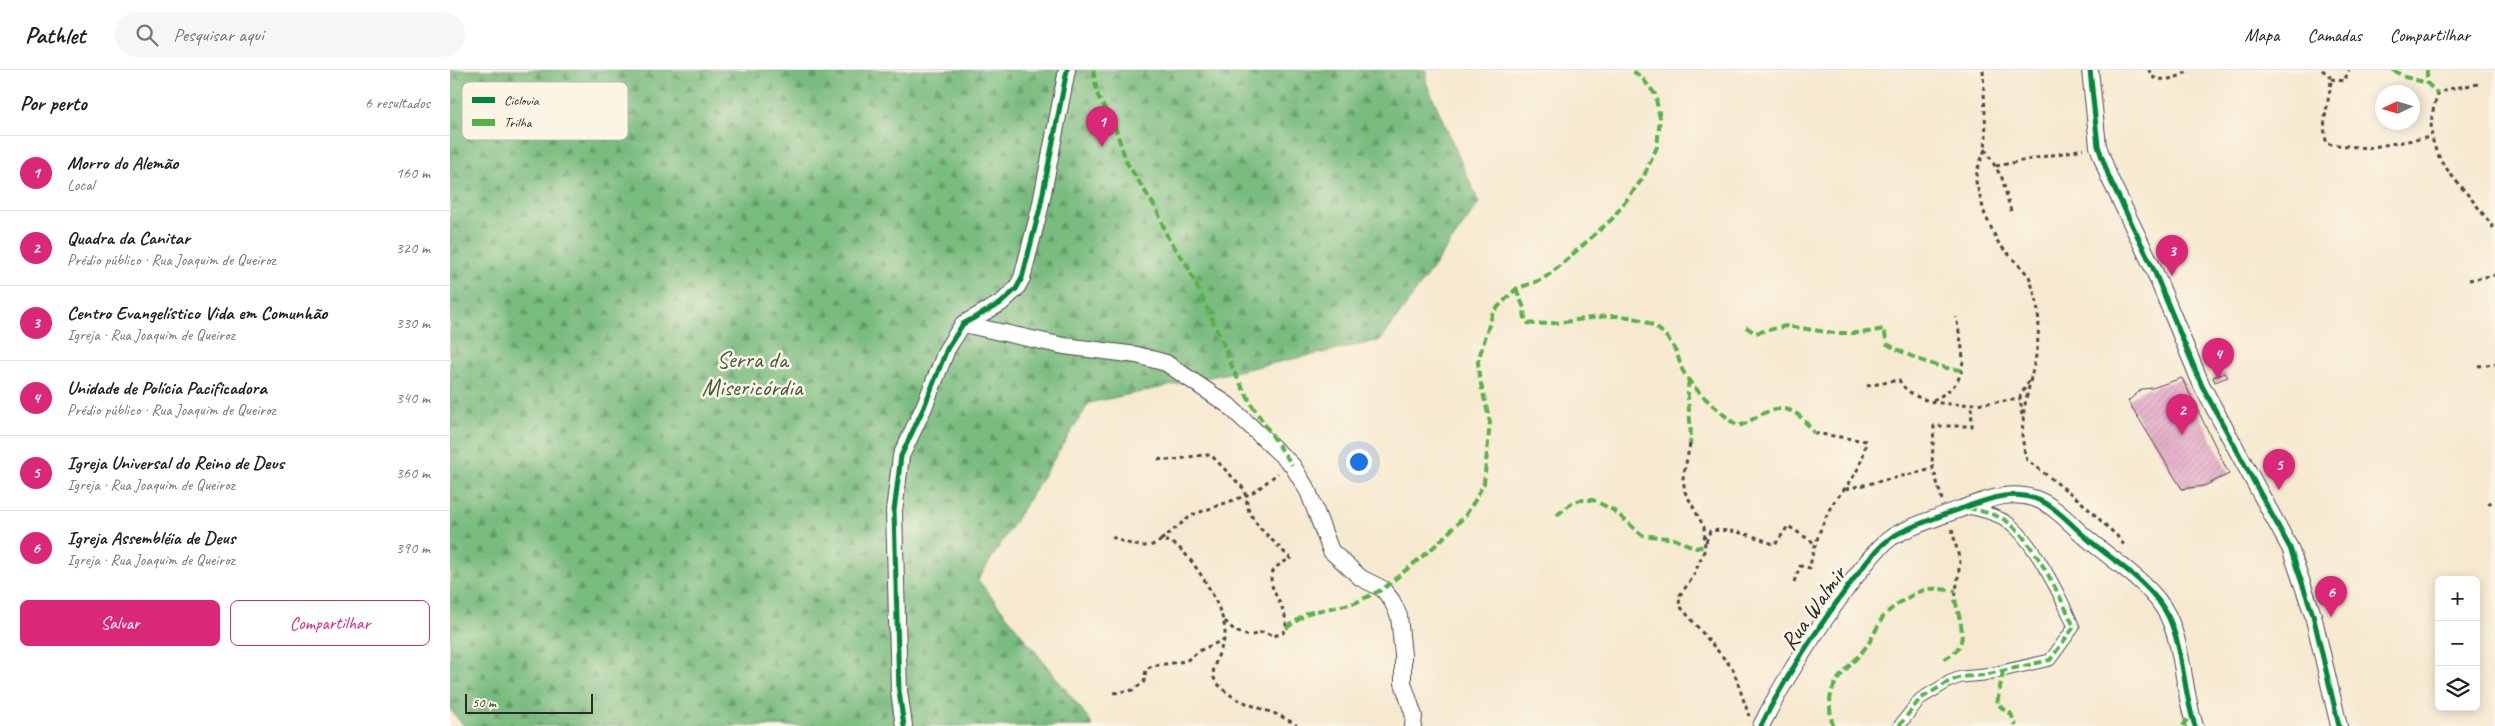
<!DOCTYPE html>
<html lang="pt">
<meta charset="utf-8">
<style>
body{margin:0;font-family:Caveat,sans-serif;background:#f6f6f6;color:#222}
.controls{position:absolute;right:15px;bottom:15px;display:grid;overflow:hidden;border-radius:8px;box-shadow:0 2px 12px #0003}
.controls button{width:45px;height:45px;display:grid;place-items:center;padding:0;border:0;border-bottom:1px solid #e0e0e0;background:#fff;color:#222;font:25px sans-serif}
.compass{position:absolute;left:1925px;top:15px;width:45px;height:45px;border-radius:50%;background:#fff;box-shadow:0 2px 12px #0003;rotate:266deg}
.scale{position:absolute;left:15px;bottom:12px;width:128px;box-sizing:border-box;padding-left:5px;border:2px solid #2b2b2b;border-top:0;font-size:14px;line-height:18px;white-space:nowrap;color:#2b2b2b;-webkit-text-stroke:4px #fcf5e5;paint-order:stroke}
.you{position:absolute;left:908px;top:391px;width:18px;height:18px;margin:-12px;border:4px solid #fff;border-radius:50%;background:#1a73e8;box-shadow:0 0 0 8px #1a73e833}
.badge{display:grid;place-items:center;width:32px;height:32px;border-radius:50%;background:#db2777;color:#fff;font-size:16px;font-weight:700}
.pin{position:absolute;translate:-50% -41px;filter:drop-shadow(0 1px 2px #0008)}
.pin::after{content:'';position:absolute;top:26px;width:18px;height:15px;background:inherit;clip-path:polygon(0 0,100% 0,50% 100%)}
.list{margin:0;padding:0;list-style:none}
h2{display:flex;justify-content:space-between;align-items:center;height:65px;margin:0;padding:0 20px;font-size:21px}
h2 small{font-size:16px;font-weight:400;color:#767676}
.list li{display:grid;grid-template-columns:32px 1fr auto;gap:15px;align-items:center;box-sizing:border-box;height:75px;padding:0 20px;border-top:1px solid #e0e0e0}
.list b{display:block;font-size:19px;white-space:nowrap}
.list p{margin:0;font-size:16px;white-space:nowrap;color:#767676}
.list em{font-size:16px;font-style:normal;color:#767676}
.actions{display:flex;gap:10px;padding:15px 20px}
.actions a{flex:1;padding:11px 0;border:1px solid #db2777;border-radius:8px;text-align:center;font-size:18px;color:#db2777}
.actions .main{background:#db2777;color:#fff}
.icon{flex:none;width:28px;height:28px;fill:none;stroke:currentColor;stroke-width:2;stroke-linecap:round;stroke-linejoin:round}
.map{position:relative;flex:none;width:2045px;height:656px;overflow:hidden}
header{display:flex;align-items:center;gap:30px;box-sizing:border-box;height:70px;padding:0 25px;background:#fff;border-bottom:1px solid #e0e0e0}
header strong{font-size:24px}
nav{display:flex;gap:28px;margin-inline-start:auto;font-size:18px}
.search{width:350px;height:45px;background:#f6f6f6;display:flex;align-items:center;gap:12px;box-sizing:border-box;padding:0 18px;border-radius:28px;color:#767676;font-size:19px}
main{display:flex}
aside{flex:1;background:#fff}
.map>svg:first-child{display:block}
.forest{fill:url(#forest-firs);stroke:#527455}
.building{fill:url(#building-hatch)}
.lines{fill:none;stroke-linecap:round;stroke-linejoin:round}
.pedestrian-casing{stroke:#494844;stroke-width:13}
.minor-casing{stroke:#494844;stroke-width:18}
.path{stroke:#494844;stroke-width:3;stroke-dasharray:4 4;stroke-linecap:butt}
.pedestrian{stroke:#fff;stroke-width:11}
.minor{stroke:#fff;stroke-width:16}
.quiet{stroke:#56b246;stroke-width:4;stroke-dasharray:8 4;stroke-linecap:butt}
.cycleway-casing{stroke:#fcf5e5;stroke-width:8}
.cycleway{stroke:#00873e;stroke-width:5}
.labels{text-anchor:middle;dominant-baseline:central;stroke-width:5;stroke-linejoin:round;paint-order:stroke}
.park-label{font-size:24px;fill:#465846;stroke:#fcf5e5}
.street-label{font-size:24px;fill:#2b2b2b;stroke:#fcf5e5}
.key{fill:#fcf5e5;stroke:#bdb8ad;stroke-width:1}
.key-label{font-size:14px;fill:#2b2b2b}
</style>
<header>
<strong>Pathlet</strong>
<div class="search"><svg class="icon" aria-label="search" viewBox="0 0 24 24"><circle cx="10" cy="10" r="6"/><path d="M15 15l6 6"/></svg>Pesquisar aqui</div>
<nav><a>Mapa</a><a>Camadas</a><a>Compartilhar</a></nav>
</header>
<main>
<aside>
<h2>Por perto<small>6 resultados</small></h2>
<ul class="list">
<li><span class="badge">1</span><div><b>Morro do Alemão</b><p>Local</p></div><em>160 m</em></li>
<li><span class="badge">2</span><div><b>Quadra da Canitar</b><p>Prédio público · Rua Joaquim de Queiroz</p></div><em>320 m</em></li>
<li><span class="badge">3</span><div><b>Centro Evangelístico Vida em Comunhão</b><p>Igreja · Rua Joaquim de Queiroz</p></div><em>330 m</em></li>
<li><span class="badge">4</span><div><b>Unidade de Polícia Pacificadora</b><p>Prédio público · Rua Joaquim de Queiroz</p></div><em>340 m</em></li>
<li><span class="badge">5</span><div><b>Igreja Universal do Reino de Deus</b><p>Igreja · Rua Joaquim de Queiroz</p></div><em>360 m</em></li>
<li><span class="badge">6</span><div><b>Igreja Assembléia de Deus</b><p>Igreja · Rua Joaquim de Queiroz</p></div><em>390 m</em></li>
</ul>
<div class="actions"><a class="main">Salvar</a><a>Compartilhar</a></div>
</aside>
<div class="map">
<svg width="2045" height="656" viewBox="0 0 2045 656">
<defs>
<pattern id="forest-firs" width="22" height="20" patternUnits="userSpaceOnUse" patternTransform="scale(1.25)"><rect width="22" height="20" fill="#79bc7f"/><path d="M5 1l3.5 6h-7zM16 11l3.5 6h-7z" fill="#639968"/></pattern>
<pattern id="building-hatch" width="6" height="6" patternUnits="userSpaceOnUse" patternTransform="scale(1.25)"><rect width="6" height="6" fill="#e1a0c4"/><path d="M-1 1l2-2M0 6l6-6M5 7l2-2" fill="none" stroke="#b7839f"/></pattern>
</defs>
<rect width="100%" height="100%" fill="#fcf5e5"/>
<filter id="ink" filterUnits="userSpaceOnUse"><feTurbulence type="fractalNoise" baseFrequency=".02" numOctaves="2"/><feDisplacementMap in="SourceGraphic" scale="10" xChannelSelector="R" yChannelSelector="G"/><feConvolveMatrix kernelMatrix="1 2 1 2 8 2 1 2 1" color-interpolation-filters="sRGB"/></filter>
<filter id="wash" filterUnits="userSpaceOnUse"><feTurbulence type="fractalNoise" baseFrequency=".0096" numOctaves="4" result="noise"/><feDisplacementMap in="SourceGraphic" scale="20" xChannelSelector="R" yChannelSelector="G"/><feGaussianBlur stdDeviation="1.12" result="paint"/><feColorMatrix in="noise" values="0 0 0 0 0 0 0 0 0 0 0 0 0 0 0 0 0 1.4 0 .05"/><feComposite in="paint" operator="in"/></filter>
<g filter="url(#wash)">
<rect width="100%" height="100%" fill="#f6e9d0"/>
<polygon class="forest" points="0,0 976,0 976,12 1029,133 931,270 639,333 528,510 639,649 642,656 14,656 0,639"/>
<g id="blocks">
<g class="building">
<polygon points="1775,303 1778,307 1765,312 1763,307"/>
<polygon points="1732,308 1779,404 1754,416 1732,419 1678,331 1692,319 1702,318"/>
</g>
</g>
</g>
<g filter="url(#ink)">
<use href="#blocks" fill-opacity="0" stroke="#494844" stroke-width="1"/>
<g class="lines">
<g class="pedestrian-casing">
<path id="pedestrian" d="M1449 656 1470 629 1500 611 1511 607 1534 605 1600 590 1624 557C1612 529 1582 467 1556 451 1544 443 1529 441 1516 437"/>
</g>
<g class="minor-casing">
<g id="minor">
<polyline points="1640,0 1648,76 1659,107 1703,198 1752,316 1840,478 1863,545 1889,656"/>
<polyline points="513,254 614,276 687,285 716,293 778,335 842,395 858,421 881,481 911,508 933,519 942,531 949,546 953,585 953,613 964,646 963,656"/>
<polyline points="454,656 449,621 444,441 451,386 474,337 497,279 513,254 551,233 566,219 572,208 590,138 617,0"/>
<path d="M1311 656C1335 607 1365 562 1397 518 1410 501 1425 479 1442 467 1460 456 1496 444 1516 437 1539 429 1561 420 1586 429 1606 436 1623 457 1639 470 1665 492 1703 515 1718 546 1734 580 1733 621 1745 656"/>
</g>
</g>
<g class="path">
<polyline points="1533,0 1536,65 1535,79 1527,101 1526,112 1535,145 1549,174 1579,206 1587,232 1589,253 1587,281 1574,339 1572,365 1574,379 1577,390 1629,430 1667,466 1674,475"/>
<path d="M1699 0 1701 6C1711 13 1730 8 1739 0"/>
<path d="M1872 0 1878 4 1881 9C1880 31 1870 51 1877 74L1917 78 1981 67"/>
<polyline points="1881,9 1894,11 1899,0"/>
<path d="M2028 14 1998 19 1988 24C1972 67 1986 88 2013 119 2024 132 2035 146 2045 160"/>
<polyline points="1535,79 1552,108 1562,145"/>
<polyline points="1546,96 1633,79"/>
<polyline points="2019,210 2045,205"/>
<polyline points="2028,296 2045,294"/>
<path d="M1417 316 1449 310C1468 345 1537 333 1570 329"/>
<path d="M1483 330C1524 311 1513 284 1506 247"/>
<polyline points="1572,345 1570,327 1581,307"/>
<polyline points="1240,374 1233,408 1235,422 1254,457 1255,479 1243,507 1230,525 1229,535 1283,599 1299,646"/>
<path d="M708 389C726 393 742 384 761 385L794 419 799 442 808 456 841 489C793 506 849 539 833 563L824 566 813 562 799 566 785 561 773 549"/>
<polyline points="1396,419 1483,399"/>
<polyline points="1492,430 1482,394 1484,356 1522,356 1521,334"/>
<polyline points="2038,434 2045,430"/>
<polyline points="1502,459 1510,492 1505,529"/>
<path d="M662 467C675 473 699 482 711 470 715 471 719 471 722 473 742 483 776 541 775 563 775 577 758 599 765 610 784 638 822 636 847 656"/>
<polyline points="711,470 742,445 795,426 807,420 828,403"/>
<path d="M1256 472 1260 461C1282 458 1305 466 1325 475L1338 456 1366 474"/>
<path d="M1344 512 1350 496 1360 498C1361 483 1375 444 1384 432 1401 410 1412 400 1416 371L1364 363"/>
<polyline points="664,623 683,620 694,612 696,599 702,596 736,591 751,580 773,570"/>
</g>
<use href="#pedestrian" class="pedestrian"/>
<use href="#minor" class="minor"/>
<g class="quiet">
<polyline points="643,0 648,26 665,57 677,93 707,140 718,168 737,195 773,273 784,302 803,337 842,395"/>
<polyline points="1943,0 1955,7 1977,13"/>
<polyline points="1977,0 1977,13 1988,24"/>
<path d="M1066 219 1074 238 1075 250 1078 253C1106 257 1139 245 1169 246 1193 247 1215 258 1225 280 1229 286 1229 294 1233 301 1244 321 1264 336 1281 351L1288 356C1297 354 1302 349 1310 345 1337 332 1348 341 1364 363"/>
<path d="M1296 257 1305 263 1336 256 1384 263H1412L1434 259 1437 274C1461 287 1485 298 1512 300"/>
<path d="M1239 310C1235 332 1243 352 1240 374"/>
<polyline points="1107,445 1122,433 1130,430 1143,430 1163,440 1192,465 1224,469 1246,478 1255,476"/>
<polyline points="836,558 858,543 905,533 933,519 986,475 1015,446 1024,432 1034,413 1040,352 1029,306 1028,291 1043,242 1066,219 1093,209 1106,199 1162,149 1193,108 1207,77 1210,48 1205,24 1193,9 1182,0"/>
<path d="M1494 589C1522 577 1510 553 1505 529"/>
<polyline points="1553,601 1547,634 1561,644 1566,656"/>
<path d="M1383 656C1372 613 1392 607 1416 577 1423 568 1427 556 1433 547 1441 537 1467 520 1479 519 1487 518 1498 520 1506 521"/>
<path d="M1449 656 1470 629 1500 611 1511 607 1534 605 1600 590 1624 557C1612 529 1581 466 1555 450 1544 444 1531 441 1519 438"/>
<polyline points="1733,656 1741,643"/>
</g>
<g class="cycleway-casing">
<g id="cycleway">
<polyline points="1640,0 1648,76 1659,107 1703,198 1752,316 1840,478 1863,545 1889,656"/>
<polyline points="454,656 449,621 444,441 451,386 474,337 497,279 513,254 551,233 566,219 572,208 590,138 617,0"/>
<path d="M1311 656C1335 607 1365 562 1397 518 1410 501 1425 479 1442 467 1460 456 1496 444 1516 437 1539 429 1561 420 1586 429 1606 436 1623 457 1639 470 1665 492 1703 515 1718 546 1734 580 1733 621 1745 656"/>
</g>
</g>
<use href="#cycleway" class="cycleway"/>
</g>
</g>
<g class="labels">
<g class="park-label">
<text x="302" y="289">Serra da<tspan x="302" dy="28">Misericórdia</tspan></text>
</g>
<g class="street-label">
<text transform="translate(1363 538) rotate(-55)">Rua Walmir</text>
</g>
</g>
<rect x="12" y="12" width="166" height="58" rx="8" class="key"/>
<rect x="22" y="27" width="23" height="6" fill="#00873e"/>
<rect x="22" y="49" width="23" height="7" fill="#56b246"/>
<g class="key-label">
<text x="54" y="35">Ciclovia</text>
<text x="54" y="57">Trilha</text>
</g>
</svg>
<div class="controls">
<button>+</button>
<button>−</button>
<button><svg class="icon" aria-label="layers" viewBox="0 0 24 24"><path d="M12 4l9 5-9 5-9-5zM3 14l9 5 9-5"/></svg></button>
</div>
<svg class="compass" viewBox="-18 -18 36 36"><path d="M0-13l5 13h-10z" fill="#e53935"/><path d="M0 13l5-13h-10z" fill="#767676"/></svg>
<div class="scale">50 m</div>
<div class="you"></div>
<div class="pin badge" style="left:652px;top:77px">1</div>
<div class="pin badge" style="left:1732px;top:365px">2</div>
<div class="pin badge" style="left:1722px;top:206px">3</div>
<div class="pin badge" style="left:1768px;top:309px">4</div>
<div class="pin badge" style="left:1829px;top:420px">5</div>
<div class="pin badge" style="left:1881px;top:547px">6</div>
</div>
</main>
